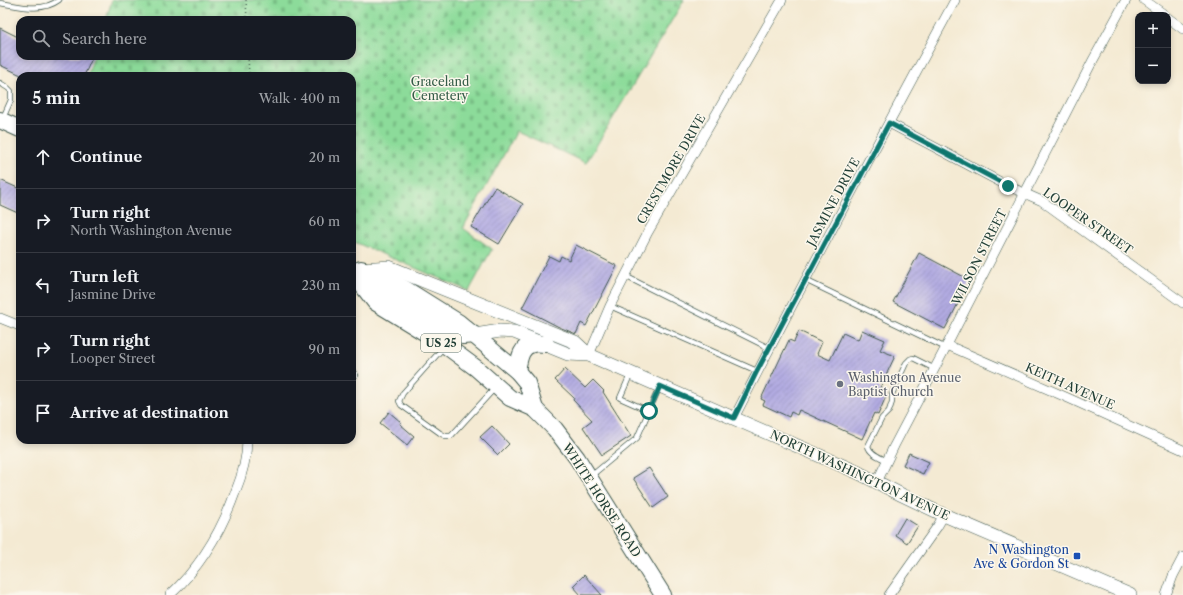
<!DOCTYPE html>
<meta charset="utf-8">
<style>
body{margin:0;font-family:"Libre Caslon Text",serif;background:#242831;color:#f1f3f6}
.controls{position:absolute;right:12px;top:12px;display:grid;overflow:hidden;border-radius:8px;box-shadow:0 2px 6px #0003}
.controls button{width:36px;height:36px;display:grid;place-items:center;padding:0;border:0;border-bottom:1px solid #363941;background:#171b24;color:#f1f3f6;font:20px sans-serif}
.stop{position:absolute;width:12px;height:12px;margin:-9px;border:3px solid #0f766e;border-radius:50%;background:#fff}
.stop.end{background:#0f766e;border-color:#fff;box-shadow:0 1px 4px #0008}
.list{margin:0;padding:0;list-style:none}
h2{display:flex;justify-content:space-between;align-items:center;height:52px;margin:0;padding:0 16px;font-size:17px}
h2 small{font-size:13px;font-weight:400;color:#9ea1a6}
.list li{display:grid;grid-template-columns:26px 1fr auto;gap:12px;align-items:center;box-sizing:border-box;height:64px;padding:0 16px;border-top:1px solid #363941}
.list b{display:block;font-size:15px;white-space:nowrap}
.list p{margin:0;font-size:13px;white-space:nowrap;color:#9ea1a6}
.list em{font-size:13px;font-style:normal;color:#9ea1a6}
.icon{flex:none;width:22px;height:22px;fill:none;stroke:currentColor;stroke-width:2;stroke-linecap:round;stroke-linejoin:round}
.map{position:relative;flex:none;width:1183px;height:595px;overflow:hidden}
.search{position:absolute;background:#171b24;box-shadow:0 2px 6px #0003;left:16px;top:16px;width:340px;height:44px;display:flex;align-items:center;gap:10px;box-sizing:border-box;padding:0 14px;border-radius:12px;color:#9ea1a6;font-size:15px}
.panel{position:absolute;background:#171b24;box-shadow:0 2px 6px #0003;left:16px;top:72px;width:340px;height:372px;border-radius:12px}
.map>svg:first-child{display:block}
.cemetery{fill:url(#cemetery-stones);stroke:#568c67}
.building{fill:url(#building-hatch)}
.lines{fill:none;stroke-linecap:round;stroke-linejoin:round}
.lane-casing{stroke:#3f574c;stroke-width:6}
.street-casing{stroke:#3f574c;stroke-width:10}
.secondary-casing{stroke:#3f574c;stroke-width:14}
.highway-casing{stroke:#3f574c;stroke-width:18}
.path{stroke:#3f574c;stroke-width:1.5;stroke-dasharray:1 3;stroke-linecap:butt}
.lane{stroke:#fff;stroke-width:4.5}
.street{stroke:#fff;stroke-width:9}
.secondary{stroke:#fff;stroke-width:13}
.highway{stroke:#fff;stroke-width:16}
.route{stroke:#0f766e;stroke-width:5}
.worship-dot{fill:#6b7280;stroke:#fbf7ec;stroke-width:1.5}
.transit-dot{fill:#1a4fb4;stroke:#fbf7ec;stroke-width:1.5}
.labels{text-anchor:middle;dominant-baseline:central;stroke-width:3;stroke-linejoin:round;paint-order:stroke}
.shield{fill:#fbf7ec;stroke:#61756b;stroke-width:1}
.shield-label{font-size:11px;font-weight:bold;fill:#1f3d34}
.park-label{font-size:12px;fill:#355d48;stroke:#fbf7ec}
.street-label{font-size:12px;fill:#1f3d34;stroke:#fbf7ec}
.worship-label{font-size:12px;fill:#5b616d;stroke:#fbf7ec;text-anchor:start}
.transit-label{font-size:12px;fill:#164399;stroke:#fbf7ec;text-anchor:end}
</style>
<div class="map">
<svg width="1183" height="595" viewBox="0 0 1183 595">
<defs>
<pattern id="cemetery-stones" width="16" height="16" patternUnits="userSpaceOnUse"><rect width="16" height="16" fill="#8cdb9a"/><path d="M2 7V4a2 2 0 0 1 4 0v3zM10 15v-3a2 2 0 0 1 4 0v3z" fill="#78bd85"/></pattern>
<pattern id="building-hatch" width="6" height="6" patternUnits="userSpaceOnUse"><rect width="6" height="6" fill="#b2abe2"/><path d="M-1 1l2-2M0 6l6-6M5 7l2-2" fill="none" stroke="#908cb8"/></pattern>
</defs>
<rect width="100%" height="100%" fill="#fbf7ec"/>
<filter id="ink" filterUnits="userSpaceOnUse"><feTurbulence type="fractalNoise" baseFrequency=".025" numOctaves="2"/><feDisplacementMap in="SourceGraphic" scale="8" xChannelSelector="R" yChannelSelector="G"/><feConvolveMatrix kernelMatrix="1 2 1 2 8 2 1 2 1" color-interpolation-filters="sRGB"/></filter>
<filter id="wash" filterUnits="userSpaceOnUse"><feTurbulence type="fractalNoise" baseFrequency=".012" numOctaves="4" result="noise"/><feDisplacementMap in="SourceGraphic" scale="16" xChannelSelector="R" yChannelSelector="G"/><feGaussianBlur stdDeviation="0.9" result="paint"/><feColorMatrix in="noise" values="0 0 0 0 0 0 0 0 0 0 0 0 0 0 0 0 0 1.4 0 .05"/><feComposite in="paint" operator="in"/></filter>
<g filter="url(#wash)">
<rect width="100%" height="100%" fill="#f4ead3"/>
<polygon class="cemetery" points="112,0 684,0 586,163 517,131 463,228 492,249 469,291 352,241 352,76 87,76 94,56 352,56 352,20 106,20"/>
<g id="blocks">
<g class="building">
<polygon points="0,28 20,38 20,56 93,56 84,76 23,76 0,65"/>
<polygon points="0,180 20,189 20,214 0,205"/>
<polygon points="495,187 523,204 499,244 471,227"/>
<polygon points="576,245 617,266 586,326 581,323 576,334 559,327 522,308 549,256 559,261 561,256 569,260"/>
<polygon points="919,253 970,280 945,329 893,302"/>
<polygon points="862,330 885,340 880,350 895,356 879,390 887,394 878,415 874,413 862,439 799,410 797,415 791,412 789,417 763,405 765,401 761,399 789,340 794,342 799,331 822,342 817,354 830,360 843,333 858,340"/>
<polygon points="565,369 585,388 593,380 604,391 603,392 631,436 602,455 583,427 592,420 573,400 574,398 555,380"/>
<polygon points="389,412 401,422 400,424 414,436 407,445 380,423"/>
<polygon points="492,426 509,444 498,455 480,437"/>
<polygon points="909,453 929,462 923,474 903,465"/>
<polygon points="649,468 668,497 653,508 633,478"/>
<polygon points="905,518 918,526 907,543 895,535"/>
<polygon points="584,575 602,595 581,595 573,586"/>
</g>
</g>
</g>
<g filter="url(#ink)">
<use href="#blocks" fill-opacity="0" stroke="#3f574c" stroke-width="1"/>
<g class="lines">
<g class="lane-casing">
<g id="lane">
<path d="M0 3C20 6 41 13 59 0"/>
<polyline points="0,83 8,88 11,91 11,100 3,118"/>
<polyline points="625,276 769,348"/>
<polyline points="805,280 946,348"/>
<polyline points="610,306 757,371"/>
<polyline points="443,348 403,393 399,401 401,405 440,433 445,436 451,436 495,388"/>
<polyline points="352,370 356,375"/>
<polyline points="630,375 620,398 649,411"/>
<path d="M887 461C880 457 870 454 868 446L882 418 889 411 892 402V394L906 363 910 359 913 358 935 369"/>
<polyline points="591,476 637,438 659,388"/>
</g>
</g>
<g class="street-casing">
<g id="street">
<polyline points="1144,0 1165,15"/>
<polyline points="1168,18 1183,29"/>
<polyline points="889,123 1008,186 1042,201 1183,303"/>
<polyline points="0,318 20,326"/>
<polyline points="947,345 1068,398 1183,450"/>
<polyline points="589,355 610,306 648,232 782,0"/>
<path d="M734 418C806 277 880 138 955 0"/>
<polyline points="877,482 894,446 947,345 1092,62 1126,0"/>
<path d="M170 595C200 567 221 532 235 493 242 476 247 459 247 440"/>
<polyline points="889,595 937,527 944,515"/>
<polyline points="1166,595 1173,576 1183,557"/>
</g>
</g>
<g class="secondary-casing">
<g id="secondary">
<polyline points="363,269 389,267 575,342 589,355"/>
<polyline points="475,335 500,331 514,332 568,354 589,355 857,472 902,495 944,515 1130,595"/>
</g>
</g>
<g class="highway-casing">
<g id="highway">
<polyline points="0,120 20,129"/>
<polyline points="352,272 375,302 445,345 476,368 510,398 535,409 555,429 577,458 663,595"/>
<polyline points="352,272 361,269 383,277 407,290 458,322 517,371 527,383 535,409"/>
<polyline points="361,278 379,289 399,299 452,333 463,336 475,335"/>
<path d="M517 371C519 361 520 346 533 344 537 343 542 344 546 344"/>
</g>
</g>
<g class="path">
<polyline points="246,0 247,20"/>
<polyline points="248,56 249,76"/>
</g>
<use href="#lane" class="lane"/>
<use href="#street" class="street"/>
<use href="#secondary" class="secondary"/>
<use href="#highway" class="highway"/>
</g>
</g>
<g class="lines" filter="url(#ink)">
<polyline class="route" points="649,411 660,386 734,418 757,371 889,123 1008,186"/>
</g>
<circle class="worship-dot" cx="840" cy="384" r="4"/>
<rect class="transit-dot" x="1073" y="552" width="8" height="8" rx="2"/>
<g class="labels">
<rect class="shield" x="421" y="334" width="40" height="18" rx="3"/>
<g class="shield-label">
<text x="441" y="343">US 25</text>
</g>
<g class="park-label">
<text x="440" y="81">Graceland<tspan x="440" dy="14">Cemetery</tspan></text>
</g>
<g class="street-label">
<text transform="translate(671 169) rotate(-60)">CRESTMORE DRIVE</text>
<text transform="translate(833 202) rotate(-62)">JASMINE DRIVE</text>
<text transform="translate(1088 221) rotate(35)">LOOPER STREET</text>
<text transform="translate(979 257) rotate(-63)">WILSON STREET</text>
<text transform="translate(1070 386) rotate(24)">KEITH AVENUE</text>
<text transform="translate(860 475) rotate(25)">NORTH WASHINGTON AVENUE</text>
<text transform="translate(602 500) rotate(57)">WHITE HORSE ROAD</text>
</g>
<g class="worship-label">
<text x="848" y="377">Washington Avenue<tspan x="848" dy="14">Baptist Church</tspan></text>
</g>
<g class="transit-label">
<text x="1069" y="549">N Washington<tspan x="1069" dy="14">Ave &amp; Gordon St</tspan></text>
</g>
</g>
</svg>
<div class="controls">
<button>+</button>
<button>−</button>
</div>
<div class="stop" style="left:649px;top:411px"></div>
<div class="stop end" style="left:1008px;top:186px"></div>
<div class="search"><svg class="icon" aria-label="search" viewBox="0 0 24 24"><circle cx="10" cy="10" r="6"/><path d="M15 15l6 6"/></svg>Search here</div>
<section class="panel">
<h2>5 min<small>Walk · 400 m</small></h2>
<ul class="list">
<li><svg class="icon" aria-label="ahead" viewBox="0 0 24 24"><path d="M12 20V5M6 11l6-6 6 6"/></svg><div><b>Continue</b></div><em>20 m</em></li>
<li><svg class="icon" aria-label="right" viewBox="0 0 24 24"><path d="M7 20v-9h11M14 6l5 5-5 5"/></svg><div><b>Turn right</b><p>North Washington Avenue</p></div><em>60 m</em></li>
<li><svg class="icon" aria-label="left" viewBox="0 0 24 24"><path d="M17 20v-9H6M10 6l-5 5 5 5"/></svg><div><b>Turn left</b><p>Jasmine Drive</p></div><em>230 m</em></li>
<li><svg class="icon" aria-label="right" viewBox="0 0 24 24"><path d="M7 20v-9h11M14 6l5 5-5 5"/></svg><div><b>Turn right</b><p>Looper Street</p></div><em>90 m</em></li>
<li><svg class="icon" aria-label="arrive" viewBox="0 0 24 24"><path d="M6 21V4h12l-3 4 3 4H6"/></svg><div><b>Arrive at destination</b></div></li>
</ul>
</section>
</div>
